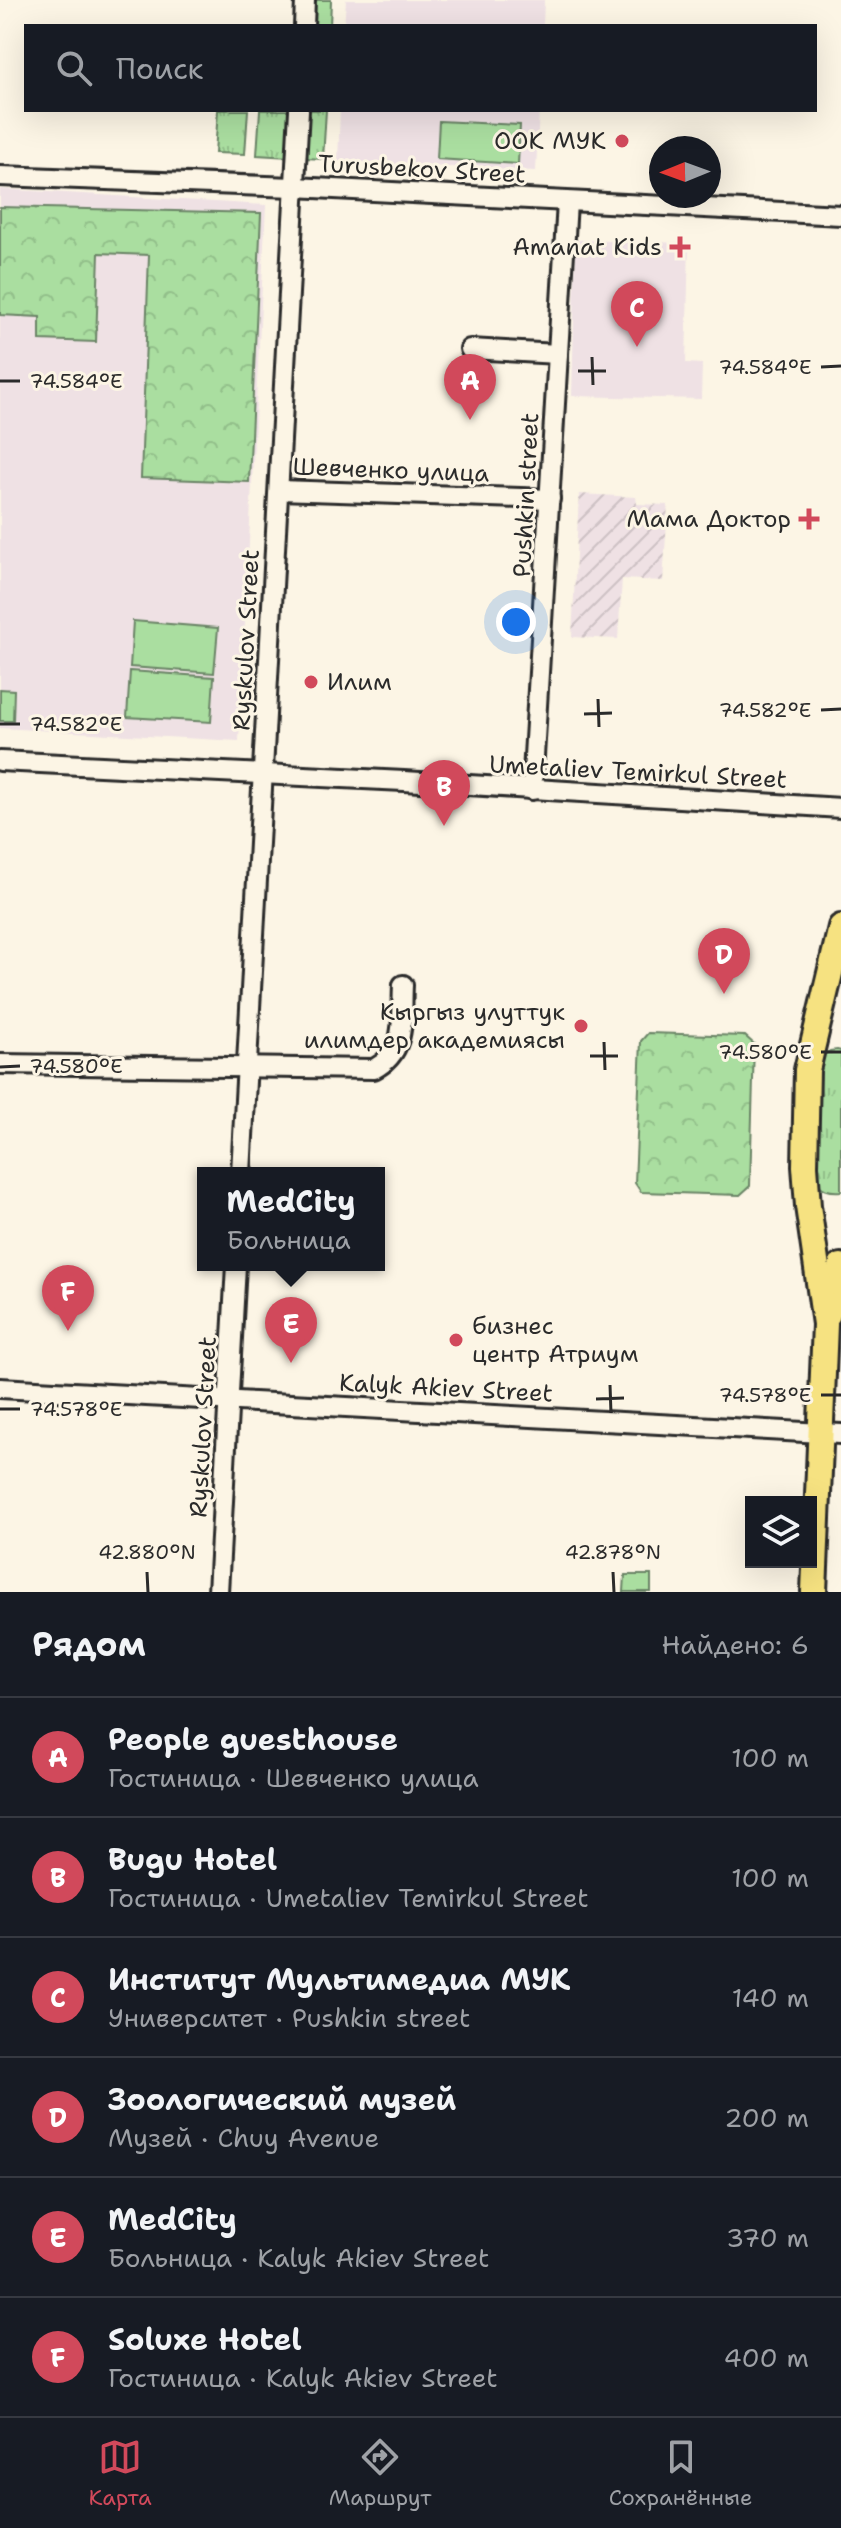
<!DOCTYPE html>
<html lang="ru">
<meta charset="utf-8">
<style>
body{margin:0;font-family:"Shantell Sans",sans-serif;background:#20242c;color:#f1f3f6}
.controls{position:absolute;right:24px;bottom:24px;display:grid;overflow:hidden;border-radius:0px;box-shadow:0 8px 32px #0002}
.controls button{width:72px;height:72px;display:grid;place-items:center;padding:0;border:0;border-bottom:2px solid #363941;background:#171b24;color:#f1f3f6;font:40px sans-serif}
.compass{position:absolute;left:649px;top:136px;width:72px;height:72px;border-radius:50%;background:#171b24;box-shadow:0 8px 32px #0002;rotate:269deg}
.you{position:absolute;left:516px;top:622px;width:28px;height:28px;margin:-20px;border:6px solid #fff;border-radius:50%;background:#1a73e8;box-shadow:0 0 0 12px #1a73e833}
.badge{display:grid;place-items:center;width:52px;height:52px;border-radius:50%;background:#d1495b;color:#fff;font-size:26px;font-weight:700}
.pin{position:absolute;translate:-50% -66px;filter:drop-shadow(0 2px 4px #0008)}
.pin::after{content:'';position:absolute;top:42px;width:28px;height:24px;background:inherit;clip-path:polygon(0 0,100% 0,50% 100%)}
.popup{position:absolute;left:197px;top:1167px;width:188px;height:104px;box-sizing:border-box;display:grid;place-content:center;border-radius:0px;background:#171b24;filter:drop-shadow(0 2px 6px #0005);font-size:26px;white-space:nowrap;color:#9ea1a6}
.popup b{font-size:30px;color:#f1f3f6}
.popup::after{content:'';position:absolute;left:50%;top:100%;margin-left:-16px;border:16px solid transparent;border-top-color:#171b24}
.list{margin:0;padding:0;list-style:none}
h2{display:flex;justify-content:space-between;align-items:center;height:104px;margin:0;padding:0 32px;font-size:34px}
h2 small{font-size:26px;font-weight:400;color:#9ea1a6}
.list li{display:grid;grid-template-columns:52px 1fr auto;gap:24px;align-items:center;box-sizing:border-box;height:120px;padding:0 32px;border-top:2px solid #363941}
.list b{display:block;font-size:30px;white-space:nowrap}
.list p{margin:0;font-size:26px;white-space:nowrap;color:#9ea1a6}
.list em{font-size:26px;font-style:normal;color:#9ea1a6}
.icon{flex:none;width:44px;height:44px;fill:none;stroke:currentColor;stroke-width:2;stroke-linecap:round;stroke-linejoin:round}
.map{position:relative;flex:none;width:841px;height:1592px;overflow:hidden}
.search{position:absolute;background:#171b24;box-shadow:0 8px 32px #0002;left:24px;right:24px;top:24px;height:88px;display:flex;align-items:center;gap:20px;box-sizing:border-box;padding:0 28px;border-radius:0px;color:#9ea1a6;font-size:30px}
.sheet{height:824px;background:#171b24}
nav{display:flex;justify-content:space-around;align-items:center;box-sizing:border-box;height:112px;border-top:2px solid #363941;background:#171b24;font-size:22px;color:#9ea1a6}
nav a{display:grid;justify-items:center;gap:4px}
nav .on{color:#d1495b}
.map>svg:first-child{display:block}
.built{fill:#efe1e4}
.industrial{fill:url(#industrial-furrows)}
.grass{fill:url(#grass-tufts);stroke:#6a8466;stroke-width:2}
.park{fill:url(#park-crowns);stroke:#6a8466;stroke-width:2}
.pitch{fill:#aadea0;stroke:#6a8466;stroke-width:2}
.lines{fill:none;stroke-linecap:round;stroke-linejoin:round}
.minor-casing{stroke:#2b2b2b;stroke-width:24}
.major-casing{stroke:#2b2b2b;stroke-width:30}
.minor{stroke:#fcf5e5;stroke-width:18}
.major{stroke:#f6e281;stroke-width:24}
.ticks{fill:none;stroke:#2b2b2b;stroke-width:3}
.poi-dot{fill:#d1495b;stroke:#fcf5e5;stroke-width:3}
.labels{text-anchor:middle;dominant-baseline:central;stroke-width:6;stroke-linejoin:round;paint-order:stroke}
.poi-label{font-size:24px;fill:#2b2b2b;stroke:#fcf5e5;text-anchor:end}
.street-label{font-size:24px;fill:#2b2b2b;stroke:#fcf5e5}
.ticks-label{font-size:20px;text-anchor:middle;fill:#2b2b2b;stroke:#fcf5e5;stroke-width:6;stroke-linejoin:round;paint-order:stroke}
</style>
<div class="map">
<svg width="841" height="1592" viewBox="0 0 841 1592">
<defs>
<pattern id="industrial-furrows" width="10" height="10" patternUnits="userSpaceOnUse" patternTransform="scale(2)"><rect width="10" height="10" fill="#efe1e4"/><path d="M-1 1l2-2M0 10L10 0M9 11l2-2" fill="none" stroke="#cdc1c4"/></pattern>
<pattern id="grass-tufts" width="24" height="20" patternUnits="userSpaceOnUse" patternTransform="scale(2)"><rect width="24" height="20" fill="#aadea0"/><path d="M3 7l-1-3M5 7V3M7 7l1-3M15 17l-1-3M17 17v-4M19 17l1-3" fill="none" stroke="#92bf8a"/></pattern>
<pattern id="park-crowns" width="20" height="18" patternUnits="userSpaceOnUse" patternTransform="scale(2)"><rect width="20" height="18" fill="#aadea0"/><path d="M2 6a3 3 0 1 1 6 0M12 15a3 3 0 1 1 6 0" fill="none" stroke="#92bf8a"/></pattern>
</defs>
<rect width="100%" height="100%" fill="#fcf5e5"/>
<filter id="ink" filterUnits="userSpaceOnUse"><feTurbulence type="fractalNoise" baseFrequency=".0125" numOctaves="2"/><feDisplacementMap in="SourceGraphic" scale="16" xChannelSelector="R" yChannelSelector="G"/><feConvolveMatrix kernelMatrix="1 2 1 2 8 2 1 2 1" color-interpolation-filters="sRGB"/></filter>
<g filter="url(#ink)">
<g class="built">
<polygon points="346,0 544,0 543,26 344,26"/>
<polygon points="340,110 539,110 536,171 338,162"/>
<polygon points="0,189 266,205 239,741 0,728"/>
<polygon points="576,240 689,243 686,363 702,364 701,399 572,396"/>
</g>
<polygon class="industrial" points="579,494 636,497 637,504 668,505 663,581 622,579 618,639 572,637"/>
<g class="grass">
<polygon points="314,0 331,0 330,26 312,26"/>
<polygon points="218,110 248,110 245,154 215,153"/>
<polygon points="260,110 291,110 289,157 257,155"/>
<polygon points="308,110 326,110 323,159 305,158"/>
<path d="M837 1050 841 1051V1191C829 1192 823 1190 815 1181L819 1058 830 1051Z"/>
</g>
<g class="park">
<polygon points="0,207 261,213 249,482 141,478 149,255 99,253 96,342 40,340 40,317 0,315"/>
<polygon points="648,1033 745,1036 754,1044 750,1186 740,1195 641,1192 635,1183 641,1041"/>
</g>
<g class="pitch">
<polygon points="439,121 520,125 518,164 437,159"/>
<polygon points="133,621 218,628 214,673 130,667"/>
<polygon points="130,671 214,677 211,722 127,717"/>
<polygon points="0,689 14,690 13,721 0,721"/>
<polygon points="625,1575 651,1575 651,1592 624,1592"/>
</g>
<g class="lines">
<g class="minor-casing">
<g id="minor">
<polyline points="304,26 305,0"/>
<polyline points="0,176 295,187 841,215"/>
<polyline points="470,349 558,354"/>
<polyline points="279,490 550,499"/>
<polyline points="0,761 404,781 841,808"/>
<polyline points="532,790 567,202"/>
<path d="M0 1064 374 1069C408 1051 401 1019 403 985"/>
<polyline points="241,1173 299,110"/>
<polyline points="0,1388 841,1434"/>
<polyline points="218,1592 236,1265"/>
</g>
</g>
<g class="major-casing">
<g id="major">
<polyline points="828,1314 841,1266"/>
<polyline points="814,1592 825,1324 808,1206 805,1166 807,1070 841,927"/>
</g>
</g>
<use href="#minor" class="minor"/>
<use href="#major" class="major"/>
</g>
</g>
<path class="ticks" d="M592 357 593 385M821 367 841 366M578 371H606M0 381H20M598 699 599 727M821 710 841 709M584 714 612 713M0 724H20M604 1042 605 1070M821 1052H841M590 1056H618M0 1067 20 1066M610 1385 611 1413M821 1395H841M596 1399 624 1398M0 1409H20M147 1572 148 1592M613 1572 614 1592"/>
<g class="poi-dot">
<circle cx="622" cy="141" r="8"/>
<path d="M676 235h8v8h8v8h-8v8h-8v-8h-8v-8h8z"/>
<path d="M805 507h8v8h8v8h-8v8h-8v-8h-8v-8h8z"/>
<circle cx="311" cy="682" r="8"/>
<circle cx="581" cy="1026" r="8"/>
<circle cx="456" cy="1340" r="8"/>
</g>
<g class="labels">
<g class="poi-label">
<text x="606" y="141">ООК МУК</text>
<text x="662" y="247">Amanat Kids</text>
<text x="791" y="519">Мама Доктор</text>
<text x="327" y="682" text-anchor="start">Илим</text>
<text x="565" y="1012">Кыргыз улуттук<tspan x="565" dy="28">илимдер академиясы</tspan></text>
<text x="472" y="1326" text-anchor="start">бизнес<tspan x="472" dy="28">центр Атриум</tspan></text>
</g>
<g class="street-label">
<text transform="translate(422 169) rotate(3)">Turusbekov Street</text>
<text transform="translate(391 470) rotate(2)">Шевченко улица</text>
<text transform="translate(526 495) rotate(-87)">Pushkin street</text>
<text transform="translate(246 640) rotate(-87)">Ryskulov Street</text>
<text transform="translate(638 772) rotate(3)">Umetaliev Temirkul Street</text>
<text transform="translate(446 1388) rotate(3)">Kalyk Akiev Street</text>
<text transform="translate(203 1427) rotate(-87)">Ryskulov Street</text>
</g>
</g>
<g class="ticks-label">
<text x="765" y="374">74.584°E</text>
<text x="76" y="388">74.584°E</text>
<text x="765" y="717">74.582°E</text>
<text x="76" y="731">74.582°E</text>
<text x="765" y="1059">74.580°E</text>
<text x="76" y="1073">74.580°E</text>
<text x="765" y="1402">74.578°E</text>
<text x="76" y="1416">74.578°E</text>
<text x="147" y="1559">42.880°N</text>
<text x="613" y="1559">42.878°N</text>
</g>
</svg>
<div class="controls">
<button><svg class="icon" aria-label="layers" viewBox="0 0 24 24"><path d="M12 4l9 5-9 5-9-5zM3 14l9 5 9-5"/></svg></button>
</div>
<svg class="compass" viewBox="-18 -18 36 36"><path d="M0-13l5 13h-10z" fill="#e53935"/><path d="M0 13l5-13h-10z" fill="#9ea1a6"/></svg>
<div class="you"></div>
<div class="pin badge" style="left:470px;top:420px">A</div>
<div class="pin badge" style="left:444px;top:826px">B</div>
<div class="pin badge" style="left:637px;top:347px">C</div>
<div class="pin badge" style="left:724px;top:994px">D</div>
<div class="pin badge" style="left:291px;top:1363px">E</div>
<div class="popup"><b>MedCity</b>Больница</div>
<div class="pin badge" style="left:68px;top:1331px">F</div>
<div class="search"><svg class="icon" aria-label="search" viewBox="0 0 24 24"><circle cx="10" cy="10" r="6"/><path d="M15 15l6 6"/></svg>Поиск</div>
</div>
<section class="sheet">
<h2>Рядом<small>Найдено: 6</small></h2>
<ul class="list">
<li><span class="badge">A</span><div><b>People guesthouse</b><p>Гостиница · Шевченко улица</p></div><em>100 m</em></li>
<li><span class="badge">B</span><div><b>Bugu Hotel</b><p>Гостиница · Umetaliev Temirkul Street</p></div><em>100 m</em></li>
<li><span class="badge">C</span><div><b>Институт Мультимедиа МУК</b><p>Университет · Pushkin street</p></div><em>140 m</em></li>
<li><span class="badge">D</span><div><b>Зоологический музей</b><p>Музей · Chuy Avenue</p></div><em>200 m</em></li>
<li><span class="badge">E</span><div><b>MedCity</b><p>Больница · Kalyk Akiev Street</p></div><em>370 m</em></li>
<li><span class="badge">F</span><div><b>Soluxe Hotel</b><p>Гостиница · Kalyk Akiev Street</p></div><em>400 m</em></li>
</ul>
</section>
<nav>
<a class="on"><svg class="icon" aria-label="map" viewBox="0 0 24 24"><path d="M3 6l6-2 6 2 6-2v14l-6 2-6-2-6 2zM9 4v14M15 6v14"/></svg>Карта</a>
<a><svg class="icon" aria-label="directions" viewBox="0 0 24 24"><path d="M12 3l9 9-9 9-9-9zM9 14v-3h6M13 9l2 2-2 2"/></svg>Маршрут</a>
<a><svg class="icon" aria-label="saved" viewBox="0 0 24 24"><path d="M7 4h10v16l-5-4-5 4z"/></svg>Сохранённые</a>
</nav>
